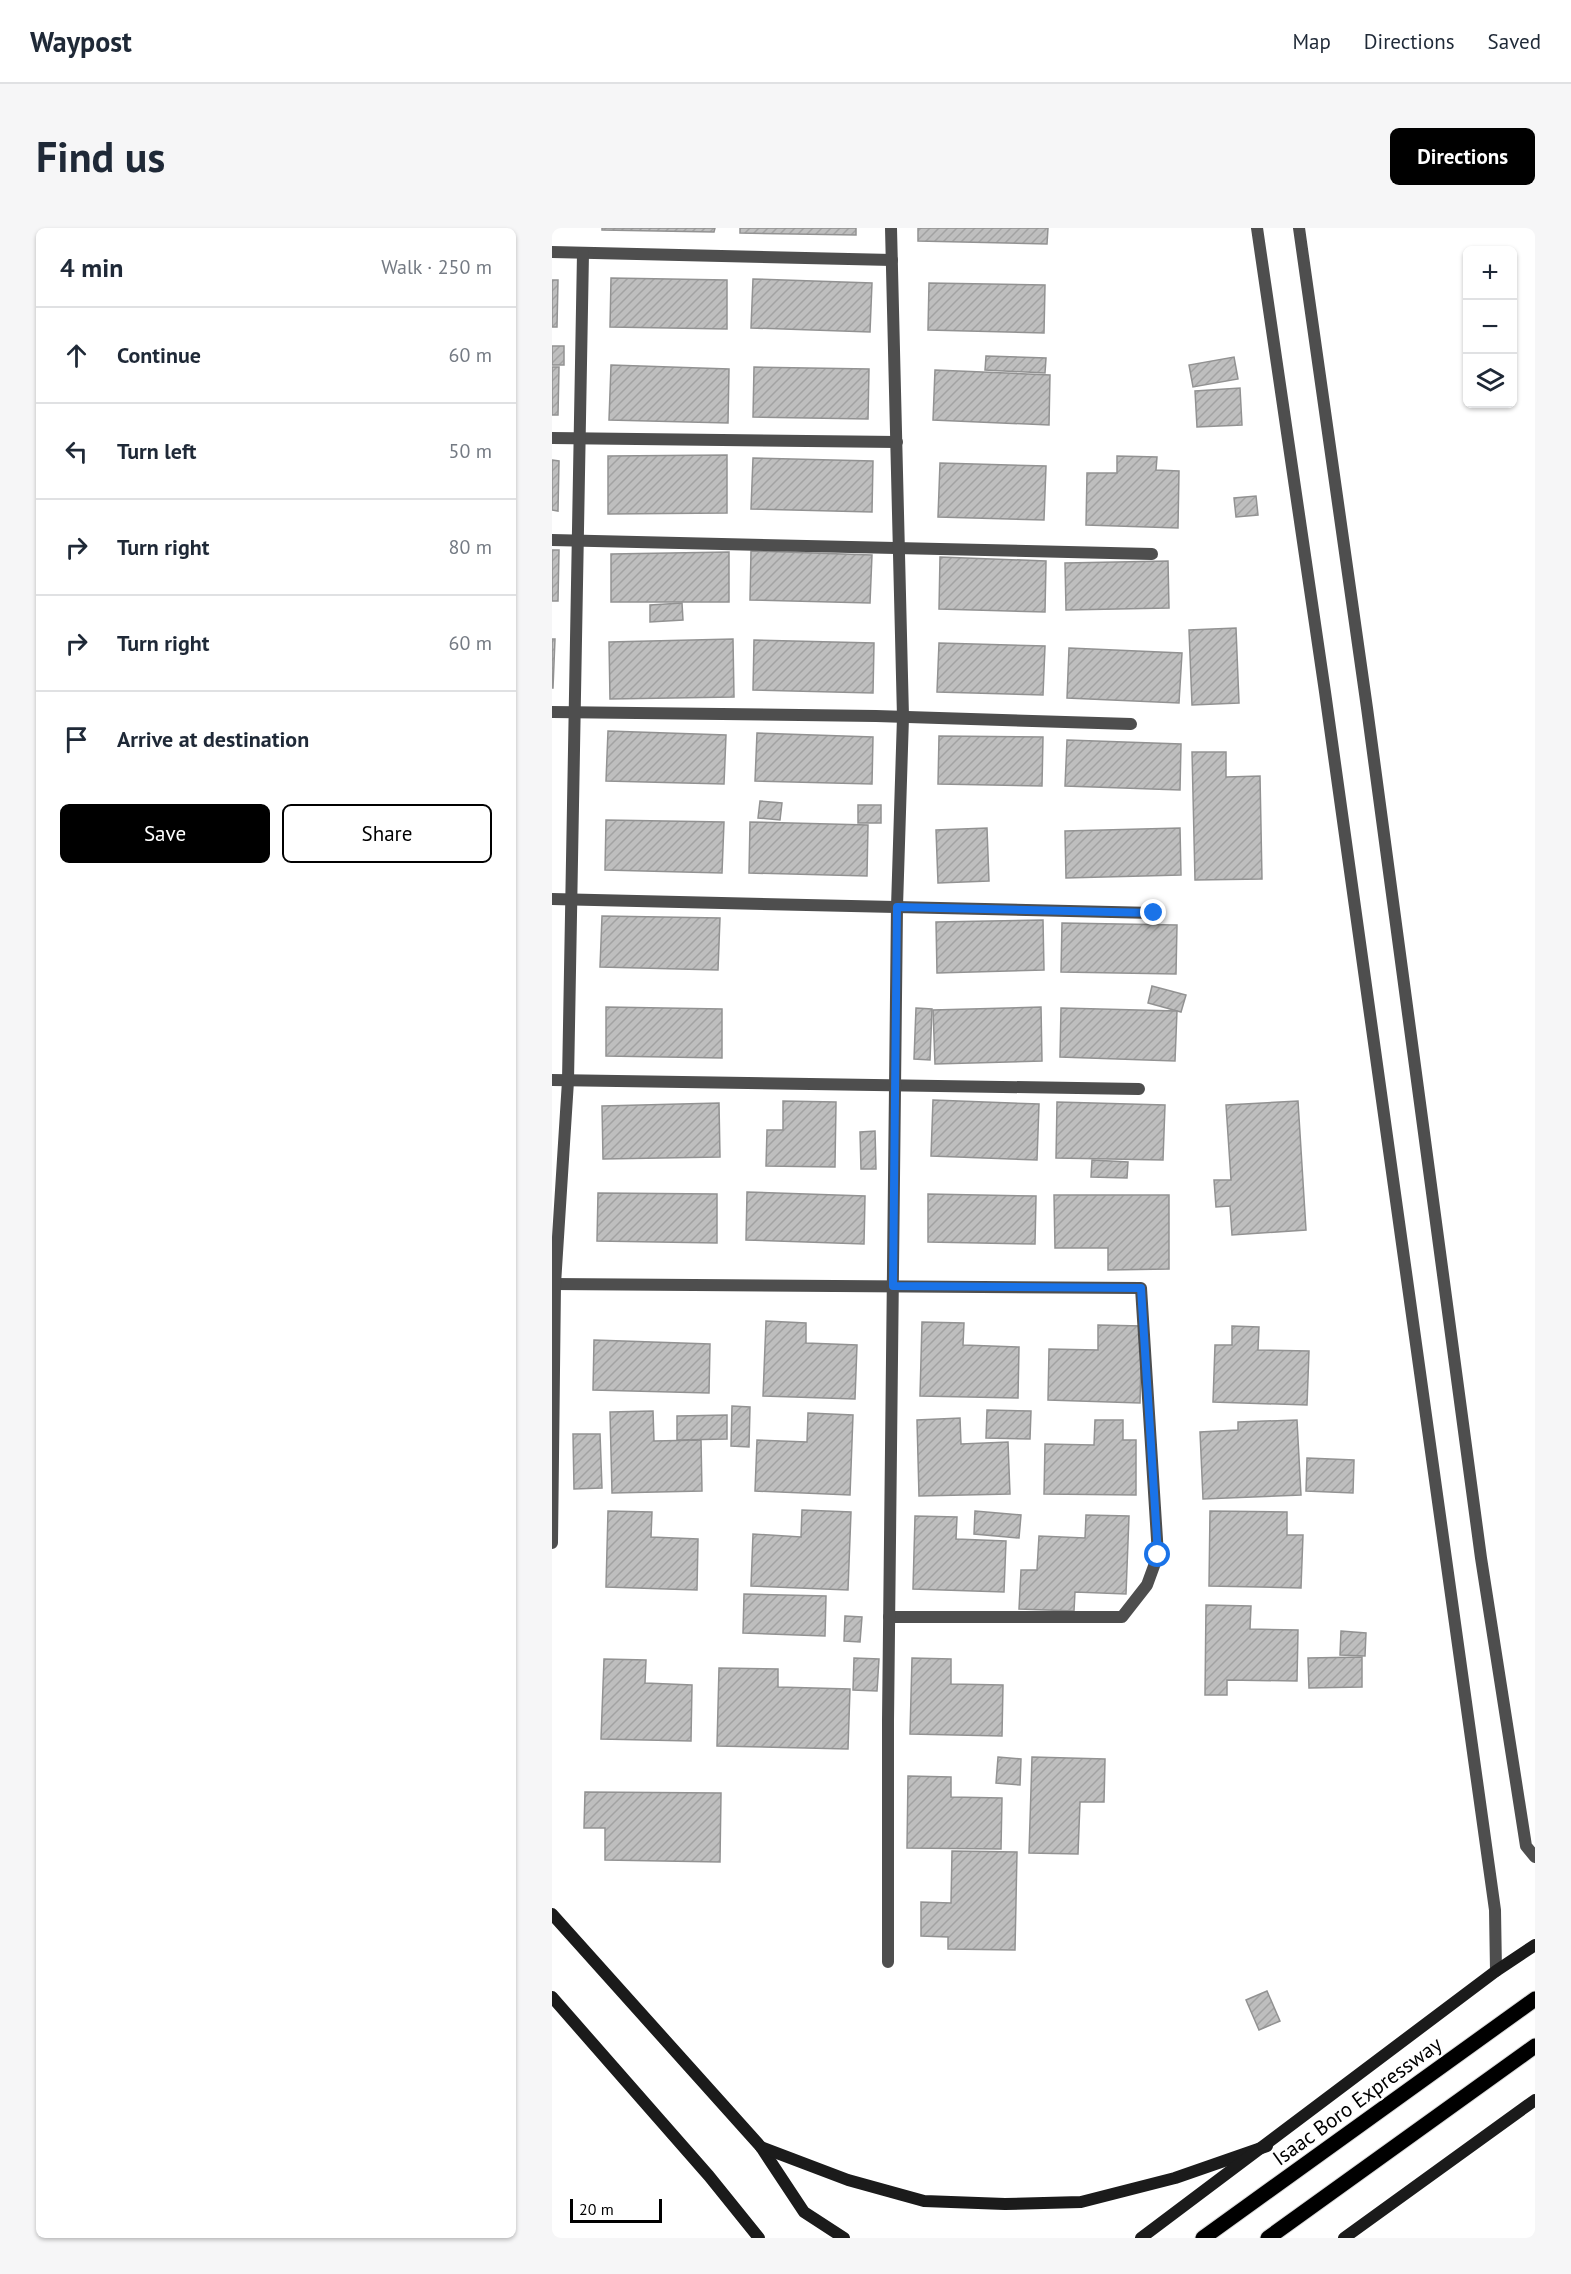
<!DOCTYPE html>
<meta charset="utf-8">
<style>
body{margin:0;font-family:"PT Sans",sans-serif;background:#f6f6f7;color:#1f2937}
.controls{position:absolute;right:18px;top:18px;display:grid;overflow:hidden;border-radius:9px;box-shadow:0 2px 4px #0004}
.controls button{width:54px;height:54px;display:grid;place-items:center;padding:0;border:0;border-bottom:2px solid #e0e1e3;background:#fff;color:#1f2937;font:30px sans-serif}
.scale{position:absolute;left:18px;bottom:15px;width:92px;box-sizing:border-box;padding-left:6px;border:3px solid #000;border-top:0;font-size:16px;line-height:21px;white-space:nowrap;color:#000;-webkit-text-stroke:4px #fff;paint-order:stroke}
.stop{position:absolute;width:18px;height:18px;margin:-14px;border:4px solid #1a73e8;border-radius:50%;background:#fff}
.stop.end{background:#1a73e8;border-color:#fff;box-shadow:0 2px 6px #0008}
.list{margin:0;padding:0;list-style:none}
h2{display:flex;justify-content:space-between;align-items:center;height:78px;margin:0;padding:0 24px;font-size:26px}
h2 small{font-size:20px;font-weight:400;color:#747a83}
.list li{display:grid;grid-template-columns:39px 1fr auto;gap:18px;align-items:center;box-sizing:border-box;height:96px;padding:0 24px;border-top:2px solid #e0e1e3}
.list b{display:block;font-size:22px;white-space:nowrap}
.list em{font-size:20px;font-style:normal;color:#747a83}
.actions{display:flex;gap:12px;padding:18px 24px}
.actions a{flex:1;padding:14px 0;border:2px solid #000;border-radius:9px;text-align:center;font-size:21px;color:#000}
.actions .main{background:#000;color:#fff}
.icon{flex:none;width:33px;height:33px;fill:none;stroke:currentColor;stroke-width:2;stroke-linecap:round;stroke-linejoin:round}
.map{position:relative;flex:none;width:983px;height:2010px;overflow:hidden;border-radius:9px}
header{display:flex;align-items:center;gap:36px;box-sizing:border-box;height:84px;padding:0 30px;background:#fff;border-bottom:2px solid #e0e1e3}
header strong{font-size:28px}
nav{display:flex;gap:33px;margin-inline-start:auto;font-size:21px}
.intro{display:flex;align-items:center;justify-content:space-between;box-sizing:border-box;height:144px;padding:0 36px}
h1{margin:0;font-size:42px}
.button{padding:15px 27px;border-radius:9px;background:#000;color:#fff;font-size:21px;font-weight:700}
main{display:flex;gap:36px;padding:0 36px}
aside{flex:1;background:#fff;border-radius:9px;box-shadow:0 2px 4px #0004}
.map>svg:first-child{display:block}
.building{fill:url(#building-hatch);stroke:#929292;stroke-width:1.5}
.lines{fill:none;stroke-linecap:round;stroke-linejoin:round}
.primary-casing{stroke:#dbdbdb;stroke-width:17}
.minor{stroke:#4e4e4e;stroke-width:12}
.tertiary{stroke:#4e4e4e;stroke-width:12}
.secondary{stroke:#1b1b1b;stroke-width:12}
.primary{stroke:#000;stroke-width:15}
.route{stroke:#1a73e8;stroke-width:8}
.labels{text-anchor:middle;dominant-baseline:central;stroke-width:4.5;stroke-linejoin:round;paint-order:stroke}
.street-label{font-size:21px;fill:#000;stroke:#fff}
</style>
<header>
<strong>Waypost</strong>
<nav><a>Map</a><a>Directions</a><a>Saved</a></nav>
</header>
<div class="intro"><h1>Find us</h1><a class="button">Directions</a></div>
<main>
<aside>
<h2>4 min<small>Walk · 250 m</small></h2>
<ul class="list">
<li><svg class="icon" aria-label="ahead" viewBox="0 0 24 24"><path d="M12 20V5M6 11l6-6 6 6"/></svg><div><b>Continue</b></div><em>60 m</em></li>
<li><svg class="icon" aria-label="left" viewBox="0 0 24 24"><path d="M17 20v-9H6M10 6l-5 5 5 5"/></svg><div><b>Turn left</b></div><em>50 m</em></li>
<li><svg class="icon" aria-label="right" viewBox="0 0 24 24"><path d="M7 20v-9h11M14 6l5 5-5 5"/></svg><div><b>Turn right</b></div><em>80 m</em></li>
<li><svg class="icon" aria-label="right" viewBox="0 0 24 24"><path d="M7 20v-9h11M14 6l5 5-5 5"/></svg><div><b>Turn right</b></div><em>60 m</em></li>
<li><svg class="icon" aria-label="arrive" viewBox="0 0 24 24"><path d="M6 21V4h12l-3 4 3 4H6"/></svg><div><b>Arrive at destination</b></div></li>
</ul>
<div class="actions"><a class="main">Save</a><a>Share</a></div>
</aside>
<div class="map">
<svg width="983" height="2010" viewBox="0 0 983 2010">
<defs>
<pattern id="building-hatch" width="6" height="6" patternUnits="userSpaceOnUse" patternTransform="scale(1.5)"><rect width="6" height="6" fill="#bebebe"/><path d="M-1 1l2-2M0 6l6-6M5 7l2-2" fill="none" stroke="#a2a2a2"/></pattern>
</defs>
<rect width="100%" height="100%" fill="#fff"/>
<g class="building">
<polygon points="50,0 163,0 162,4 50,2"/>
<polygon points="188,0 304,0 304,7 188,5"/>
<polygon points="366,0 496,0 495,16 366,13"/>
<polygon points="59,50 175,52 175,101 58,99"/>
<polygon points="201,51 320,55 318,104 199,100"/>
<polygon points="0,52 6,52 5,99 0,99"/>
<polygon points="377,55 493,57 492,105 376,102"/>
<rect x="0" y="118" width="12" height="19"/>
<polygon points="434,128 494,130 493,145 433,142"/>
<polygon points="682,129 686,151 641,159 637,137"/>
<polygon points="59,137 177,141 176,195 57,192"/>
<polygon points="0,139 7,139 6,187 0,187"/>
<polygon points="202,139 317,141 316,191 201,189"/>
<polygon points="383,142 498,147 497,197 381,192"/>
<polygon points="688,160 690,197 645,199 643,163"/>
<polygon points="175,227 175,285 56,286 56,228"/>
<polygon points="565,228 605,229 604,242 627,243 626,300 534,297 535,245 565,245"/>
<polygon points="201,230 321,233 320,284 199,281"/>
<polygon points="0,232 7,233 6,283 0,282"/>
<polygon points="388,235 494,238 492,292 386,289"/>
<polygon points="704,268 706,287 684,289 682,270"/>
<polygon points="0,322 7,322 6,373 0,373"/>
<polygon points="199,323 320,327 318,375 198,372"/>
<polygon points="177,324 177,374 59,374 59,326"/>
<polygon points="388,329 494,333 493,384 387,381"/>
<polygon points="616,333 617,380 514,382 513,335"/>
<polygon points="130,375 131,392 98,394 98,377"/>
<polygon points="684,400 687,475 640,477 637,402"/>
<polygon points="0,411 3,411 1,460 0,460"/>
<polygon points="181,411 182,469 58,471 57,414"/>
<polygon points="202,412 322,415 321,465 201,462"/>
<polygon points="387,415 493,418 491,467 385,464"/>
<polygon points="517,420 630,425 627,475 515,470"/>
<polygon points="56,503 174,507 172,556 54,553"/>
<polygon points="205,505 321,509 320,556 203,553"/>
<polygon points="387,508 491,509 490,558 386,556"/>
<polygon points="515,512 629,516 628,562 513,558"/>
<polygon points="640,524 674,524 674,549 708,548 710,651 643,652"/>
<polygon points="208,573 230,575 228,592 206,590"/>
<rect x="306" y="577" width="23" height="18"/>
<polygon points="54,592 172,594 170,645 53,642"/>
<polygon points="198,594 316,597 315,648 197,645"/>
<polygon points="435,600 437,653 386,655 384,602"/>
<polygon points="628,600 629,647 514,650 513,603"/>
<polygon points="50,688 168,690 166,742 48,739"/>
<polygon points="491,692 492,742 385,745 384,694"/>
<polygon points="510,695 625,697 624,746 509,744"/>
<polygon points="600,758 634,767 629,784 596,775"/>
<polygon points="54,779 170,781 170,830 54,828"/>
<polygon points="489,779 490,833 383,836 381,782"/>
<polygon points="364,780 380,781 378,832 362,831"/>
<polygon points="509,780 625,783 623,833 508,829"/>
<polygon points="381,872 487,876 485,932 379,928"/>
<polygon points="231,873 284,874 283,939 214,938 215,902 231,902"/>
<polygon points="746,873 754,1002 680,1007 678,978 664,979 662,952 679,952 674,877"/>
<polygon points="505,874 613,877 611,932 504,930"/>
<polygon points="167,875 168,929 51,931 50,878"/>
<polygon points="323,903 324,941 309,941 308,904"/>
<polygon points="540,932 576,934 575,950 539,949"/>
<polygon points="195,964 313,968 312,1016 194,1012"/>
<polygon points="46,965 165,966 165,1015 45,1013"/>
<polygon points="376,966 484,968 483,1016 376,1014"/>
<polygon points="502,967 617,967 617,1041 556,1042 556,1020 503,1020"/>
<polygon points="214,1093 254,1095 254,1115 305,1117 303,1171 211,1168"/>
<polygon points="370,1094 412,1095 411,1117 467,1119 466,1170 368,1168"/>
<polygon points="546,1097 590,1098 588,1175 496,1172 497,1121 546,1122"/>
<polygon points="680,1098 707,1099 706,1122 757,1123 755,1177 661,1174 663,1117 680,1117"/>
<polygon points="42,1112 158,1116 157,1165 41,1162"/>
<polygon points="180,1178 198,1179 197,1219 179,1218"/>
<polygon points="435,1182 479,1183 478,1211 434,1210"/>
<polygon points="101,1183 102,1213 149,1212 150,1263 60,1265 58,1184"/>
<polygon points="256,1185 301,1187 298,1267 203,1263 205,1212 255,1214"/>
<polygon points="175,1187 175,1211 125,1212 125,1188"/>
<polygon points="408,1190 409,1216 456,1214 458,1266 367,1268 365,1192"/>
<polygon points="543,1192 571,1192 571,1212 584,1212 584,1267 492,1266 493,1216 542,1217"/>
<polygon points="745,1192 749,1267 651,1271 648,1204 686,1202 686,1194"/>
<polygon points="21,1206 48,1206 50,1260 22,1261"/>
<polygon points="755,1230 802,1232 801,1265 754,1263"/>
<polygon points="250,1282 299,1284 296,1362 199,1358 201,1306 249,1309"/>
<polygon points="56,1283 100,1284 99,1309 146,1311 145,1362 54,1359"/>
<polygon points="423,1283 469,1287 467,1310 422,1306"/>
<polygon points="658,1283 735,1284 735,1307 751,1307 749,1360 657,1358"/>
<polygon points="534,1287 577,1288 574,1366 523,1364 522,1383 467,1381 469,1342 485,1342 487,1308 533,1310"/>
<polygon points="363,1288 405,1289 404,1311 454,1313 452,1364 361,1361"/>
<polygon points="192,1366 274,1368 273,1408 191,1405"/>
<polygon points="654,1377 699,1378 698,1401 746,1402 745,1453 675,1452 675,1467 653,1467"/>
<polygon points="293,1388 310,1389 308,1414 292,1413"/>
<polygon points="789,1403 814,1405 813,1428 788,1427"/>
<polygon points="810,1429 810,1459 757,1460 756,1430"/>
<polygon points="302,1430 327,1431 325,1463 301,1462"/>
<polygon points="360,1430 399,1431 399,1456 451,1457 450,1508 358,1506"/>
<polygon points="52,1431 94,1432 93,1455 140,1457 139,1513 49,1511"/>
<polygon points="167,1440 226,1441 226,1459 298,1461 296,1521 165,1518"/>
<polygon points="446,1529 469,1531 468,1557 444,1555"/>
<polygon points="480,1529 553,1531 552,1574 528,1574 526,1626 477,1625"/>
<polygon points="356,1548 399,1549 399,1569 450,1570 449,1621 355,1620"/>
<polygon points="33,1564 169,1565 168,1634 53,1632 53,1600 32,1600"/>
<polygon points="400,1623 465,1624 463,1722 396,1721 396,1709 369,1708 369,1674 399,1675"/>
<polygon points="715,1763 728,1793 707,1802 694,1772"/>
</g>
<g class="lines">
<g class="primary-casing">
<g id="primary">
<polyline points="651,2010 983,1771"/>
<polyline points="716,2010 983,1818"/>
</g>
</g>
<g class="minor">
<polyline points="0,24 340,32"/>
<polyline points="0,210 345,214"/>
<polyline points="0,312 600,326"/>
<polyline points="0,484 324,488 579,496"/>
<polyline points="0,671 602,685"/>
<polyline points="0,852 587,861"/>
<polyline points="0,1056 589,1060 606,1327 595,1357 570,1389 337,1389"/>
<polyline points="0,1315 3,1056 16,853 31,25"/>
<polyline points="336,1734 336,1493 345,679 351,489 339,0"/>
</g>
<g class="tertiary">
<polyline points="705,0 773,464 943,1682 944,1743"/>
<polyline points="747,0 815,480 929,1330 974,1618 983,1629"/>
</g>
<g class="secondary">
<polyline points="0,1686 209,1919 252,1984 292,2010"/>
<polyline points="0,1769 157,1948 207,2010"/>
<polyline points="209,1919 296,1952 372,1973 453,1976 529,1974 623,1950 715,1918"/>
<polyline points="589,2010 944,1743 983,1717"/>
<polyline points="792,2010 983,1872"/>
</g>
<use href="#primary" class="primary"/>
</g>
<g class="lines">
<polyline class="route" points="602,685 345,679 341,1058 589,1060 606,1327"/>
</g>
<g class="labels">
<g class="street-label">
<text transform="translate(805 1873) rotate(-36)">Isaac Boro Expressway</text>
</g>
</g>
</svg>
<div class="controls">
<button>+</button>
<button>−</button>
<button><svg class="icon" aria-label="layers" viewBox="0 0 24 24"><path d="M12 4l9 5-9 5-9-5zM3 14l9 5 9-5"/></svg></button>
</div>
<div class="scale">20 m</div>
<div class="stop" style="left:606px;top:1327px"></div>
<div class="stop end" style="left:602px;top:685px"></div>
</div>
</main>
